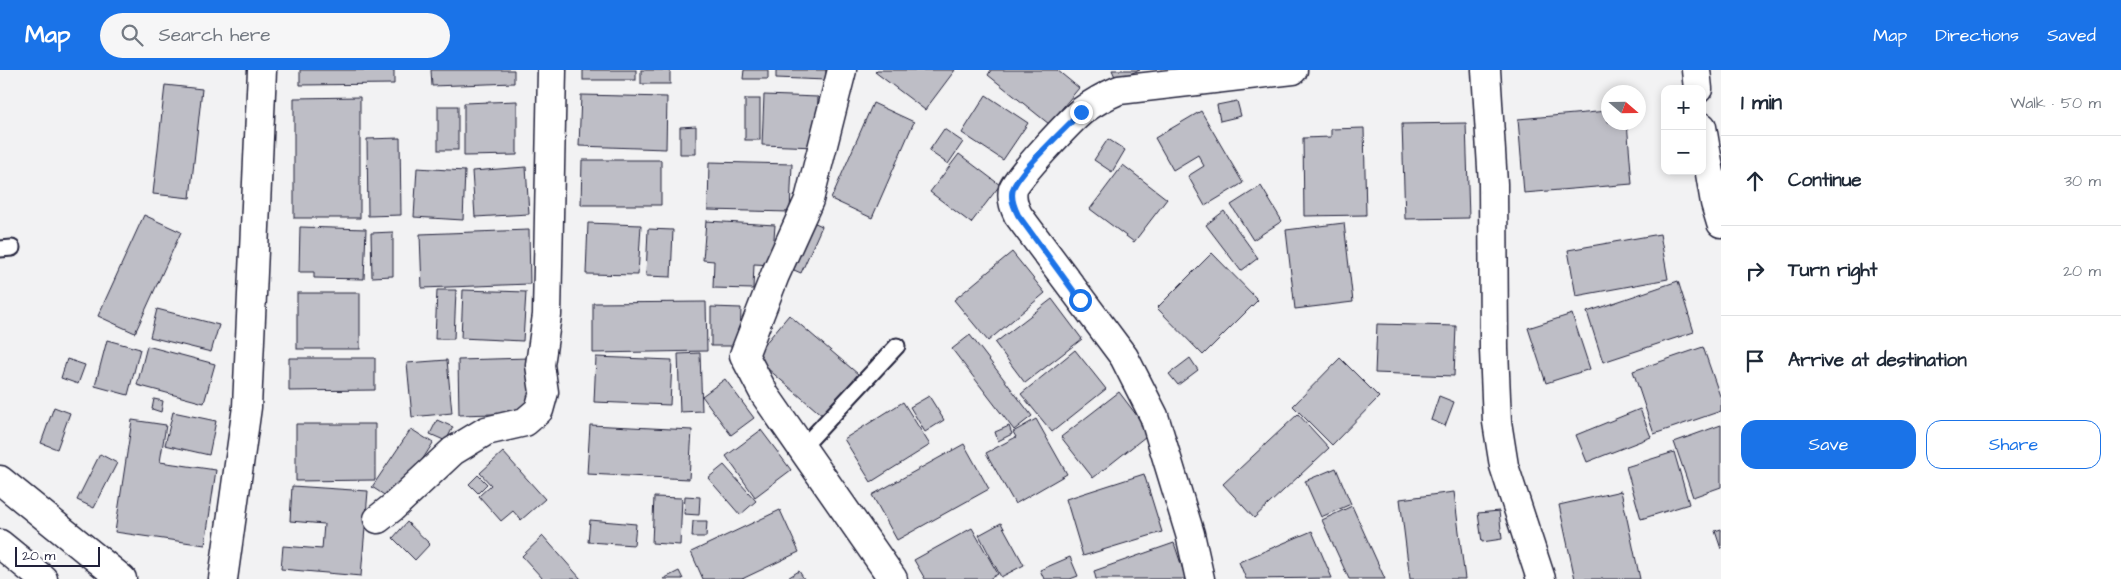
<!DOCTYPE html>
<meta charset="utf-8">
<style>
body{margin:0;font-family:"Architects Daughter",sans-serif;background:#f6f6f7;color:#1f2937}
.controls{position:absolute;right:15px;top:15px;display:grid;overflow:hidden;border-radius:10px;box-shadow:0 2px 8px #0003}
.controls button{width:45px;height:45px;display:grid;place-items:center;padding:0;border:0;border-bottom:1px solid #e0e1e3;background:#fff;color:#1f2937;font:25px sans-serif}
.compass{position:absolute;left:1601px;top:15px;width:45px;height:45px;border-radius:50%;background:#fff;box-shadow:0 2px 8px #0003;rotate:110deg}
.scale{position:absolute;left:15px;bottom:12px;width:85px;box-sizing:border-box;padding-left:5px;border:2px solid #22223b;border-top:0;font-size:14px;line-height:18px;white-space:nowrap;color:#22223b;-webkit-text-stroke:4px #fff;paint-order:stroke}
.stop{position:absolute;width:15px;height:15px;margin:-11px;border:4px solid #1a73e8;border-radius:50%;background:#fff}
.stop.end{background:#1a73e8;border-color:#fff;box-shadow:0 1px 5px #0008}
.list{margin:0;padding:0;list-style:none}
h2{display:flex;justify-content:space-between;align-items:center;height:65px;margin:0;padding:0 20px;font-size:21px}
h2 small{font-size:16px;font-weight:400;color:#747a83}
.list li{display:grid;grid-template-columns:32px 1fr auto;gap:15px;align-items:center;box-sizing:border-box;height:90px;padding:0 20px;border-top:1px solid #e0e1e3}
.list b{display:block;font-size:19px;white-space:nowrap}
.list em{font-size:16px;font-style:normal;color:#747a83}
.actions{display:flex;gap:10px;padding:15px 20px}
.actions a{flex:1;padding:11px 0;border:1px solid #1a73e8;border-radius:15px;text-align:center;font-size:18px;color:#1a73e8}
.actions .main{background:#1a73e8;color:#fff}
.icon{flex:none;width:28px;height:28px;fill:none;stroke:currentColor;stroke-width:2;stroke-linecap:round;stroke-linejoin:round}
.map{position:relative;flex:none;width:1721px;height:509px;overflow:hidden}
header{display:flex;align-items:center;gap:30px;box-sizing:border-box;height:70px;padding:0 25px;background:#1a73e8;color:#fff}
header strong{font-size:24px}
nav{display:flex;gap:28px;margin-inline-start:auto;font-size:18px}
.search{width:350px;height:45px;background:#f6f6f7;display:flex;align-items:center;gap:12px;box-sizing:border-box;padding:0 18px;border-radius:28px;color:#747a83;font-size:19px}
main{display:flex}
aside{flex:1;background:#fff}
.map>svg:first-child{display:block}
.building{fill:#bebec6;stroke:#22223b}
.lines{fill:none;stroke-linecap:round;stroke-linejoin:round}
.service-casing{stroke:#22223b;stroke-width:19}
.minor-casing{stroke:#22223b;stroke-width:31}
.tertiary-casing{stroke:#22223b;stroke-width:31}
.trunk-casing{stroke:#22223b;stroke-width:31}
.service{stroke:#fff;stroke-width:15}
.minor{stroke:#fff;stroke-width:28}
.tertiary{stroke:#fff;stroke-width:28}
.trunk{stroke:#fff;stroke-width:28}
.route{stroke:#1a73e8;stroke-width:6}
</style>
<header>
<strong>Map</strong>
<div class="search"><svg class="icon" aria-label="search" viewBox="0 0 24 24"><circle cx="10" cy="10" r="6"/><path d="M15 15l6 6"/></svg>Search here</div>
<nav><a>Map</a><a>Directions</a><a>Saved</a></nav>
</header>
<main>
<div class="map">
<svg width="1721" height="509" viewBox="0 0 1721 509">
<rect width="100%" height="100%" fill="#f2f2f3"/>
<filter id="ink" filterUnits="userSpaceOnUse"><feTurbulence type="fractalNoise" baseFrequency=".02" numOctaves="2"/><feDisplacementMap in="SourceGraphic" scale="10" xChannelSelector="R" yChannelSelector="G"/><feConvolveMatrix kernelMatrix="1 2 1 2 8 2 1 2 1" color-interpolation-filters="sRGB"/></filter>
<g filter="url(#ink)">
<g class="building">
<polygon points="300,0 394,0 394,14 300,15"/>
<polygon points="431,0 514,0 514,13 432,16"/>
<rect x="583" y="0" width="53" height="10"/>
<rect x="641" y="0" width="29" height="14"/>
<polygon points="744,0 768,0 768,9 743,9"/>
<polygon points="776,0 826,0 826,10 776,8"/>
<polygon points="877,0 955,0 925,40 875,2"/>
<polygon points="991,0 1057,0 1079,18 1049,54 988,5"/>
<polygon points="1112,0 1140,0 1116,9"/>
<polygon points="165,15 202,19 190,128 153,124"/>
<polygon points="581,25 667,27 666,79 579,76"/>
<polygon points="764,25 818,27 816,77 762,75"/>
<polygon points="986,25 1028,53 1003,90 962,63"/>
<polygon points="360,27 360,148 294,148 294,28"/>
<rect x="745" y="29" width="15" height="41"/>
<polygon points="517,31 517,85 464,86 464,33"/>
<polygon points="1237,31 1241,46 1220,51 1217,35"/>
<polygon points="873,33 914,52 872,148 831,129"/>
<rect x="438" y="36" width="20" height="44"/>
<polygon points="1201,41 1243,113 1205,136 1188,106 1204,96 1198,85 1173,100 1155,68"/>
<polygon points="1608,41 1608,52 1627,52 1632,114 1524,123 1518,49"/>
<polygon points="1466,53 1469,148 1405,149 1402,54"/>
<polygon points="696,56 696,84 680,84 680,57"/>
<polygon points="1364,58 1366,145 1304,146 1303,68 1331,67 1331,59"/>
<polygon points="944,59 963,72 948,94 929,81"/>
<polygon points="400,68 401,145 368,146 367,69"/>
<polygon points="1108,69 1125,80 1112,102 1094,90"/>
<polygon points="959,84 1000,115 971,153 930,122"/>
<polygon points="582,90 661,90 661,135 581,135"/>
<polygon points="709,92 792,94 790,142 708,140"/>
<polygon points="1123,95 1167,129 1134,172 1090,139"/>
<polygon points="526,97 529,144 475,147 472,101"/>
<polygon points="417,98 465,101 463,150 414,147"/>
<polygon points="1261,116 1282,151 1253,170 1231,135"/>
<polygon points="1224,141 1258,188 1241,201 1206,155"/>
<polygon points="144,145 181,162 135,263 98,246"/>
<polygon points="804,148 822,156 801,203 782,195"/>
<polygon points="706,151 775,155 772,195 754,194 753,219 713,218 714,191 703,190"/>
<polygon points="588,153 641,155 638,205 586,204"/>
<polygon points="1344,153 1353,232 1295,239 1286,160"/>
<polygon points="300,157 366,159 364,209 314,208 314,202 299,202"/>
<polygon points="648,159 673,160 671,207 646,206"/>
<polygon points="529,160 530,214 422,218 420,164"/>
<polygon points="393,162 393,206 372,207 371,163"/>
<polygon points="1660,164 1668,209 1576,226 1568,180"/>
<polygon points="1012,182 1045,223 988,271 954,230"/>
<polygon points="1212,183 1258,230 1203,285 1157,238"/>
<polygon points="1678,211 1694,262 1603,292 1587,242"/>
<polygon points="437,220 456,220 454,269 435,269"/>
<polygon points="463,220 526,222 523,271 461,268"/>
<rect x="297" y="223" width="63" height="56"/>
<polygon points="1052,229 1082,269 1025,313 995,273"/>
<polygon points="706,232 707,281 593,283 593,233"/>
<polygon points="711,237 741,238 740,276 711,276"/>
<polygon points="157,239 219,255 211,282 150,267"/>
<polygon points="1572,244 1590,299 1546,313 1528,258"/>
<polygon points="789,245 858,304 823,346 754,287"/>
<polygon points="1377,254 1456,256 1454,306 1375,303"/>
<polygon points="970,265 1032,346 1014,360 952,279"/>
<polygon points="107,270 140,279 128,325 95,316"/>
<polygon points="147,276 215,294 204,333 137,315"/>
<polygon points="1703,277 1721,329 1721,341 1654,364 1633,301"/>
<polygon points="1075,280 1106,319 1052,362 1021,324"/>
<polygon points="700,283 702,341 680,342 678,284"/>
<polygon points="596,287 672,290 670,335 594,332"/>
<polygon points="289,288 375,288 375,320 289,321"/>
<polygon points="529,288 530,343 459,345 458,290"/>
<polygon points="1190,288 1198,300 1178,315 1169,304"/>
<polygon points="1340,288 1379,327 1332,375 1293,336"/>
<polygon points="67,289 85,295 78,314 61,308"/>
<polygon points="447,290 452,343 412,347 407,293"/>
<polygon points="725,309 754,348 731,365 702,326"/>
<polygon points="1119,322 1150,363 1093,408 1061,367"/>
<polygon points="929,326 944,350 925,362 910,337"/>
<polygon points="1439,326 1454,332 1445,356 1431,350"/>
<polygon points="154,329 163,331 161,342 152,339"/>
<polygon points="903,332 930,375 871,412 844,369"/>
<polygon points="54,337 70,343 57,379 41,373"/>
<polygon points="1640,339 1651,367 1587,392 1576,365"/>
<polygon points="173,342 216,351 209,385 165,375"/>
<polygon points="1298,344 1329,378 1254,448 1223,414"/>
<polygon points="1036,349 1067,404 1015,434 986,383 1016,367 1013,362"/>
<polygon points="132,350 166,355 160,392 216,400 205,475 115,462"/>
<polygon points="437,350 453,357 446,371 430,364"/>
<polygon points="296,354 375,354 375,410 296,411"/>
<polygon points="590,355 692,360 689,409 587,404"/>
<polygon points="1721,355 1721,417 1693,427 1674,372"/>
<polygon points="1009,356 1012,364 998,371 995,362"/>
<polygon points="411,359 433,373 395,432 372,417"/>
<polygon points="761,360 791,400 755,427 726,386"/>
<polygon points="964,374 989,419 897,470 872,425"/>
<polygon points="503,382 545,429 521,450 513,441 501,451 479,426 491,415 480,403"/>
<polygon points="1674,382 1689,434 1641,449 1626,397"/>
<polygon points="100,384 117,393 94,438 77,430"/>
<polygon points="724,395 756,431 740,445 708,408"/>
<polygon points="1336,398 1351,434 1321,447 1305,411"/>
<polygon points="1144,404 1162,462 1083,486 1066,429"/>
<polygon points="478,405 487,414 478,423 469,414"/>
<polygon points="292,416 368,421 361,506 281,499 283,476 322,479 324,454 290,451"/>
<polygon points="1621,421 1640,509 1575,509 1559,435"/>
<polygon points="1454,422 1465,509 1410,509 1400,429"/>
<polygon points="685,426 700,427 699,445 684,444"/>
<polygon points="654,427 682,428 680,475 652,473"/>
<polygon points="1352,436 1385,509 1349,509 1322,450"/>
<polygon points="780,440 799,482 742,509 703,509 691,482"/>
<polygon points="1499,441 1502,469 1482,472 1478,443"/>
<polygon points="590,450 636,454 634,475 588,472"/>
<polygon points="693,451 707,451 706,467 692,467"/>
<polygon points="407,452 430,474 415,490 393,468"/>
<polygon points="1001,453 1024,495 1001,507 979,465"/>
<polygon points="972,458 998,504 989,509 925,509 914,490"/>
<polygon points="1721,459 1721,479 1715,461"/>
<polygon points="1312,461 1332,508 1246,509 1239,492"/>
<polygon points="543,466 581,509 543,509 522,486"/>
<polygon points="1174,473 1186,509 1096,509 1094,501"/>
<polygon points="1070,487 1078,506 1070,509 1044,509 1040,500"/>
<polygon points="679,501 683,509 663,509"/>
<polygon points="799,501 804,509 786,509"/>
</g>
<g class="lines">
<g class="service-casing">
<g id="service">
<polyline points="0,179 12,178"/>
<polyline points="802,378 897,276"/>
</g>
</g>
<g class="minor-casing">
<g id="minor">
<polyline points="842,0 809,130 775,205 744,285 765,325 893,509"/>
<polyline points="1486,0 1493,114 1494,279 1497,352 1504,396 1541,509"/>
<polyline points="1696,0 1698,19"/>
<polyline points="1702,57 1715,133 1721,153"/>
<polyline points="378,449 393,437 453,381 486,361 525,352 539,340 544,322 540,295 547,245 552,0"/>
<path d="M1200 509 1190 464 1154 346 1124 287 1018 145C1014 137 1011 128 1013 119 1016 108 1070 51 1082 41 1094 32 1105 26 1119 20L1293 0"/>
</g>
</g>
<g class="tertiary-casing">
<polyline id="tertiary" points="223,509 247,337 262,0"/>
</g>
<g class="trunk-casing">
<g id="trunk">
<polyline points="0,410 122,509"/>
<polyline points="0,474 43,509"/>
</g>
</g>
<use href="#service" class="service"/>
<use href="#minor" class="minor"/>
<use href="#tertiary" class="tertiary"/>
<use href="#trunk" class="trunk"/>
</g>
</g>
<g class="lines" filter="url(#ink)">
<path class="route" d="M1080 230 1018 145C1014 137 1010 128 1013 119 1018 102 1067 57 1081 42"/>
</g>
</svg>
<div class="controls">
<button>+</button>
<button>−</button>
</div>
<svg class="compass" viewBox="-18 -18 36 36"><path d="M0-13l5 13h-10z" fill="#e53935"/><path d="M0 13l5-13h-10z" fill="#747a83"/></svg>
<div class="scale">20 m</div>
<div class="stop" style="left:1080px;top:230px"></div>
<div class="stop end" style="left:1081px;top:42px"></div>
</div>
<aside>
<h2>1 min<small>Walk · 50 m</small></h2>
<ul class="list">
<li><svg class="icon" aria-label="ahead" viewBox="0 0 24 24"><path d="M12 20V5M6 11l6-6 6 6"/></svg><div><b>Continue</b></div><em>30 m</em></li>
<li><svg class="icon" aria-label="right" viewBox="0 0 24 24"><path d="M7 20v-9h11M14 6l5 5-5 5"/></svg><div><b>Turn right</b></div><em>20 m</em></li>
<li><svg class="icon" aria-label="arrive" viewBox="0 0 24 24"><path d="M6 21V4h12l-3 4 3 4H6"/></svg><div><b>Arrive at destination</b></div></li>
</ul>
<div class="actions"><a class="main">Save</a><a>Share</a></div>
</aside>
</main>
